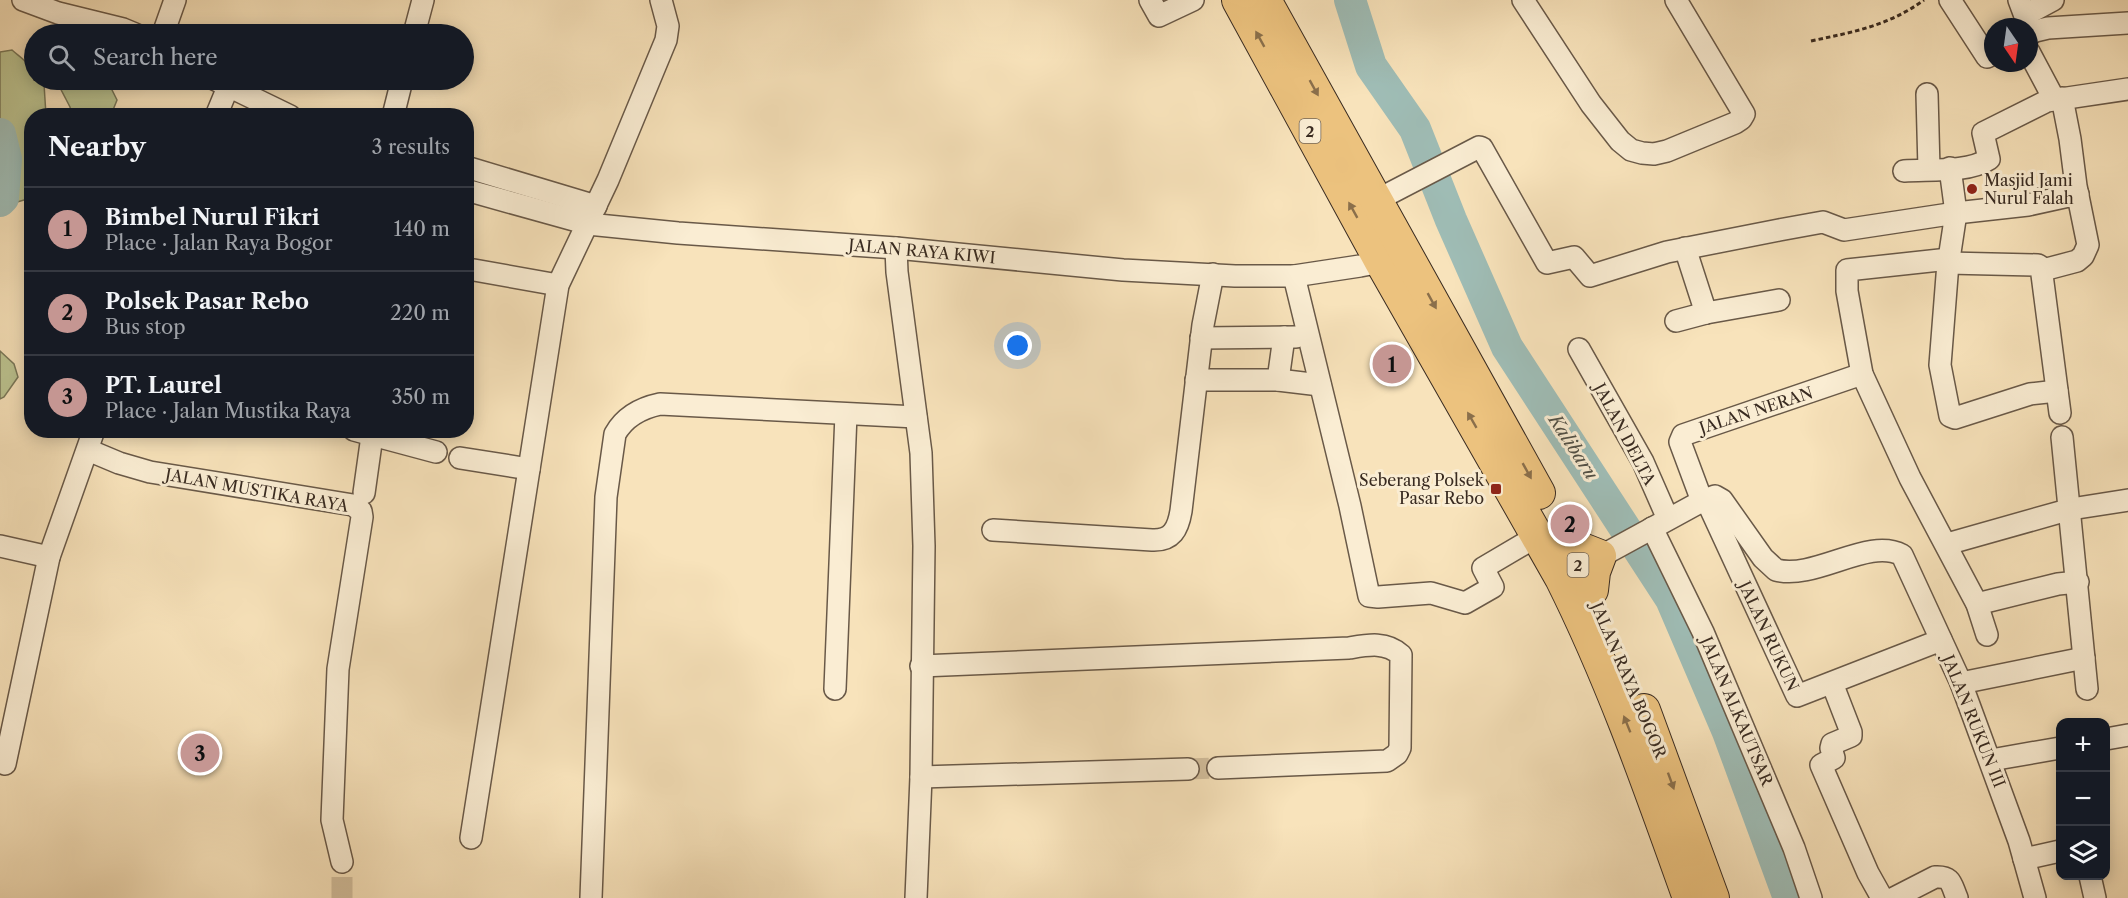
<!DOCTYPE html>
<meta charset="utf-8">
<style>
body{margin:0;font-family:"Libre Caslon Text",serif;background:#20242c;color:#f1f3f6}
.controls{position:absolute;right:18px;bottom:18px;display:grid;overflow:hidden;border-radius:12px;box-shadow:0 3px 15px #0003}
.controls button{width:54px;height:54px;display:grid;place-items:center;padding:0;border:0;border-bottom:2px solid #363941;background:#171b24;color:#f1f3f6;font:30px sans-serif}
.compass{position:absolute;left:1984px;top:18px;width:54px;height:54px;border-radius:50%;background:#171b24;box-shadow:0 3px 15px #0003;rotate:167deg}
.you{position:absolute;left:1018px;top:346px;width:21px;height:21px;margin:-15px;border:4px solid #fff;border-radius:50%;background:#1a73e8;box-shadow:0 0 0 9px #1a73e833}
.badge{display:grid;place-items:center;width:39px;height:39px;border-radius:50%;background:#c59692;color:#111;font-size:20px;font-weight:700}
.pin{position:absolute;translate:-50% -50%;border:3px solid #fff;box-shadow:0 2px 6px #0006}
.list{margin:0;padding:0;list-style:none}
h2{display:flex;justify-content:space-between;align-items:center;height:78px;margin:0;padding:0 24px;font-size:26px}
h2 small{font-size:20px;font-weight:400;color:#9ea1a6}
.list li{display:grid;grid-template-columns:39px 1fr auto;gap:18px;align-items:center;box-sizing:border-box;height:84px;padding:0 24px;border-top:2px solid #363941}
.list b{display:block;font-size:22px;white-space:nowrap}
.list p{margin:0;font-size:20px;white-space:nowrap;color:#9ea1a6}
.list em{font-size:20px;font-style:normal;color:#9ea1a6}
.icon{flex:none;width:33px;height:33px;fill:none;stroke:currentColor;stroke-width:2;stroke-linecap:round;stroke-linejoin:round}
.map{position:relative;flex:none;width:2128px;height:898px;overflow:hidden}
.search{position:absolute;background:#171b24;box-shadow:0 3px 15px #0003;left:24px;top:24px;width:450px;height:66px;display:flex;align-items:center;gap:15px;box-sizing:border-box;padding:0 21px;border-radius:33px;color:#9ea1a6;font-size:22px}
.panel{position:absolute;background:#171b24;box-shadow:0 3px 15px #0003;left:24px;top:108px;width:450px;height:330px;border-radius:24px}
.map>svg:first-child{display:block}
.green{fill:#bcc491;stroke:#7a7859;stroke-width:1.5}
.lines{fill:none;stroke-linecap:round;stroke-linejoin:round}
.river{stroke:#9fbdb6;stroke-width:32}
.minor-tunnel{stroke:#d2be9c;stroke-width:21;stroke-dasharray:21 10;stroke-linecap:butt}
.minor-casing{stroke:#695948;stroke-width:24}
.highway-casing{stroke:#392b21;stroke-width:34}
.path{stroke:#392b21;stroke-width:3;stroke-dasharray:4.5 3;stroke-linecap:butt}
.minor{stroke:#faedd3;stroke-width:21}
.highway{stroke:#ecc27e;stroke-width:32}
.oneway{fill:#8a6f4b}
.poi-dot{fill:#8f2418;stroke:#faedd3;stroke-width:2}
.labels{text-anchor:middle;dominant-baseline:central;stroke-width:6;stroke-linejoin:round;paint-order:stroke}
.shield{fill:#faedd3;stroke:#736556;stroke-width:1.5}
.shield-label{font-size:15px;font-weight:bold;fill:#392b21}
.poi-label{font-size:16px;fill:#392b21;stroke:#faedd3;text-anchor:start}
.street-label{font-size:16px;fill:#392b21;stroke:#faedd3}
.water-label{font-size:18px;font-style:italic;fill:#525046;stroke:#faedd3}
</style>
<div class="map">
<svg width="2128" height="898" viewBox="0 0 2128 898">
<rect width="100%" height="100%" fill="#f8e3bb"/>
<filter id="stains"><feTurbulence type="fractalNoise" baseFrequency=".00333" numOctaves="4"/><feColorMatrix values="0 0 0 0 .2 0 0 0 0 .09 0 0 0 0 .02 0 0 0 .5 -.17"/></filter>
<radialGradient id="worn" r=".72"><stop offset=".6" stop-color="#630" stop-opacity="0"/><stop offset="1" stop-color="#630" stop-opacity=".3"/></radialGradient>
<g class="green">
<path d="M12 50C22 59 34 65 34 80H40L44 84 46 115 32 116 31 198 7 205 0 212V52Z"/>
<polygon points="56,80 107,80 117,100 111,115 72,115 70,107"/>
<polygon points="0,351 14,364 18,377 4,397 0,399"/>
</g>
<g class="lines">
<g class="river">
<polyline points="1350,0 1371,66 1415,129 1451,220 1507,347 1671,599 1728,732 1789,898"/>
<polyline points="0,134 6,159 3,198 0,201"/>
</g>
<g class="minor-tunnel">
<polyline points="1188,769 1218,768"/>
<polyline points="342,898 342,862"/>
</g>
<g class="minor-casing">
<g id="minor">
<polyline points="23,0 58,13 123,29 135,34"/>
<polyline points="1150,0 1159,16 1193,0"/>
<polyline points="1523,0 1591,104 1620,141 1631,150 1642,153 1654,154 1667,151 1735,123 1741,119 1744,114 1676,0"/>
<polyline points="1950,0 1987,57 1993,54"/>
<polyline points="2019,0 2031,32 2029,36"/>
<polyline points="2025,15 2053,0"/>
<polyline points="2031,32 2048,28 2128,23"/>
<polyline points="163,34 175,0"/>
<polyline points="414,34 423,0"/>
<polyline points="2029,52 2054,99"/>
<polyline points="216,80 290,116"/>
<polyline points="1927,94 1929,169"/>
<polyline points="216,116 228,87"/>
<polyline points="393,116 402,80"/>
<polyline points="466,167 596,206"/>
<polyline points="1950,168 1956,213 2028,205 2078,194"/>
<path d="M1904 171C1928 169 1968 173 1989 159L1983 133 2047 101 2128 89"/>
<polyline points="466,190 588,224 678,233 896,248 1123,270 1235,276 1294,276 1360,266 1381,262 1390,257"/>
<polyline points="1377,200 1479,147 1482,148 1547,263 1574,257 1590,276 1667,252 1779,230 1823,222 1844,230 1956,213 1949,259"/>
<polyline points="896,248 897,272 921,453 924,546 921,777 916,898"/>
<polyline points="1685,248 1706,313"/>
<polyline points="1949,259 1847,270 1847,291 1862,374 1910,478 1977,604 1987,635"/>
<polyline points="1949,259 1948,263 2038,265 2041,267 2060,413"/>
<polyline points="1948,263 1940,365 1950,416 1955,418 2030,394 2057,391"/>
<polyline points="466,270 474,270 558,285"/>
<polyline points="2043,270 2077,261 2083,256 2088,245 2076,186 2070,139 2062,98"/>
<polyline points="1294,276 1350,506 1369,596 1378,597 1431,593 1465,603 1493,587 1483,568 1539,535"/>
<polyline points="1676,321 1706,313 1779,300"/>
<polyline points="1201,338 1296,337"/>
<polyline points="1579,349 1643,462 1668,519"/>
<polyline points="1196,380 1278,380 1284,337"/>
<polyline points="1278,380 1320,385"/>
<polyline points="354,430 436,452"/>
<polyline points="2062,437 2087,689"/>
<polyline points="88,450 119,463 150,472 353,505 361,511 362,517 338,669 332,820 342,862"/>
<polyline points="460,458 529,469"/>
<polyline points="364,493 372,436"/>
<polyline points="1706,499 1797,696 1941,640"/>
<polyline points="1702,501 1680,442 1683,435 1862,374"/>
<polyline points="1652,528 1703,632 1794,848 1811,898"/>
<path d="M993 530 1152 540C1172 541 1178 529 1181 511L1203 325 1213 274"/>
<polyline points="1947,544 2071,509 2128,500"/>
<polyline points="0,546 49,557"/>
<path d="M1561 578 1702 501 1715 496 1722 500 1763 558 1776 570C1816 580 1868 537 1902 555L1961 683 2019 841 2035 898"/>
<polyline points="1977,604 2058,584 2078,582"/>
<path d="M921 666 1349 648C1367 645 1386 641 1401 655L1400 748 1397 754 1387 761 1218 768"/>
<polyline points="1832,683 1851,732 1851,736 1832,744 1831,748 1834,758 1821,765 1868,873 1882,898"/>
<polyline points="1961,683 2084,658"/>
<polyline points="835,689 846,414"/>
<polyline points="2106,739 2128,735"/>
<polyline points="1991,760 2060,748"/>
<polyline points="5,764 49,557 94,430"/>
<polyline points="921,777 1188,769"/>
<polyline points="471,838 558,285 608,180 666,40 668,26 661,0"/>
<polyline points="2024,859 2060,851"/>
<polyline points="2090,876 2095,898"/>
<path d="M591 898 606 497 615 434C625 416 641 408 660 404L916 417"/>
<path d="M1894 898 1935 877C1952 876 1951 884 1957 898"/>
</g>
</g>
<g class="highway-casing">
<g id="highway">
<path d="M1238 0 1381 262 1561 578C1613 682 1650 789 1689 898"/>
<polyline points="1265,0 1539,493"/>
<polyline points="1567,543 1600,556 1594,572 1592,590"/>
<polyline points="1644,710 1713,898"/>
</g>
</g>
<path class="path" d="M1811 41C1853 32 1888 26 1924 0"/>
<use href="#minor" class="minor"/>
<use href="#highway" class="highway"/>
</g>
<defs><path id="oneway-solid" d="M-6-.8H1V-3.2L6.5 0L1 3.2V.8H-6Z" transform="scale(1.5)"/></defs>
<g class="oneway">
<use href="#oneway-solid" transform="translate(1260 39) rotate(-119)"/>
<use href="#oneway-solid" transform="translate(1314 88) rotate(61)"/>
<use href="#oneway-solid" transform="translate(1353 210) rotate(-119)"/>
<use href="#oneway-solid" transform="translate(1432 301) rotate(61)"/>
<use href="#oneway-solid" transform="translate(1472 420) rotate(-120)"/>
<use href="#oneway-solid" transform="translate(1527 471) rotate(61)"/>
<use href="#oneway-solid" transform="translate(1627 724) rotate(-112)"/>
<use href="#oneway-solid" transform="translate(1671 781) rotate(70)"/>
</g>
<g class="poi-dot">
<circle cx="1972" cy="189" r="6"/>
<rect x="1490" y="483" width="12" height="12" rx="3"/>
</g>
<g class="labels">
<g class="shield">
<rect x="1299.5" y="119" width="21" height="24" rx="4.5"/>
<rect x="1567.5" y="553" width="21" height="24" rx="4.5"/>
</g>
<g class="shield-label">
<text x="1310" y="131">2</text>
<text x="1578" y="565">2</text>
</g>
<g class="poi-label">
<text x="1984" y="180">Masjid Jami<tspan x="1984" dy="18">Nurul Falah</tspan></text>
<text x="1484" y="480" text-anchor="end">Seberang Polsek<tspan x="1484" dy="18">Pasar Rebo</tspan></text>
</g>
<g class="street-label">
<text transform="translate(922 251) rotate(5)">JALAN RAYA KIWI</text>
<text transform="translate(1756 410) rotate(-18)">JALAN NERAN</text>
<text transform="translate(1625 434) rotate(62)">JALAN DELTA</text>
<text transform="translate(257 490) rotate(10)">JALAN MUSTIKA RAYA</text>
<text transform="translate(1769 636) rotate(65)">JALAN RUKUN</text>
<text transform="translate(1629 680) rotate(67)">JALAN RAYA BOGOR</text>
<text transform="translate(1737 711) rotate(67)">JALAN ALKAUTSAR</text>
<text transform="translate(1974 721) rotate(68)">JALAN RUKUN III</text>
</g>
<g class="water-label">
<text transform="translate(1573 447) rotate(57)">Kalibaru</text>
</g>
</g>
<rect width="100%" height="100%" filter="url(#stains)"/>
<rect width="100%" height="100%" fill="url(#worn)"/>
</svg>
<div class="controls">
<button>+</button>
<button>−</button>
<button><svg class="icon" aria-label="layers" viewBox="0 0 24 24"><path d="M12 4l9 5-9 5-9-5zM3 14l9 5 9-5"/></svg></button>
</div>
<svg class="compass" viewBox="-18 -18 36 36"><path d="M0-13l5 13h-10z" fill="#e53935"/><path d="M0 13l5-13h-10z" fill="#9ea1a6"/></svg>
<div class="you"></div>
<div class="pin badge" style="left:1392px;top:364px">1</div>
<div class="pin badge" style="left:1570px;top:524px">2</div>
<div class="pin badge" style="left:200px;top:753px">3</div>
<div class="search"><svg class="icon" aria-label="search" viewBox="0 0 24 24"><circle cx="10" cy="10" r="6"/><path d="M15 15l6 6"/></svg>Search here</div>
<section class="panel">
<h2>Nearby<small>3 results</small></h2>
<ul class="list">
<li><span class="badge">1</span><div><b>Bimbel Nurul Fikri</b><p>Place · Jalan Raya Bogor</p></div><em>140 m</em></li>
<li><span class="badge">2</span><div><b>Polsek Pasar Rebo</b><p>Bus stop</p></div><em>220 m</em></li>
<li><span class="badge">3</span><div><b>PT. Laurel</b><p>Place · Jalan Mustika Raya</p></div><em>350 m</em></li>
</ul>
</section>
</div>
